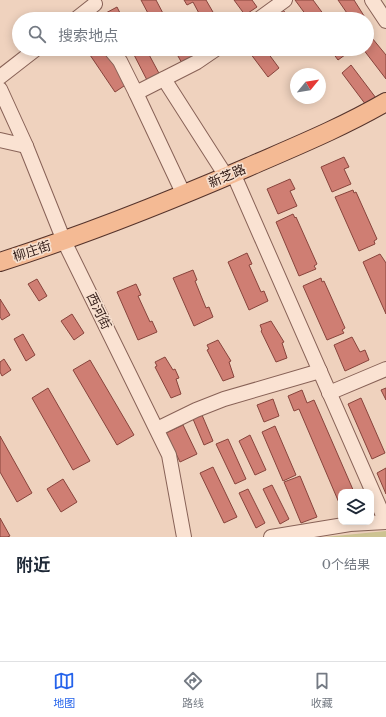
<!DOCTYPE html>
<html lang="zh">
<meta charset="utf-8">
<style>
body{margin:0;font-family:"Libre Baskerville","Noto Sans SC",serif;background:#f6f6f7;color:#1f2937}
.controls{position:absolute;right:12px;bottom:12px;display:grid;overflow:hidden;border-radius:8px;box-shadow:0 2px 10px #0003}
.controls button{width:36px;height:36px;display:grid;place-items:center;padding:0;border:0;border-bottom:1px solid #e0e1e3;background:#fff;color:#1f2937;font:20px sans-serif}
.compass{position:absolute;left:290px;top:68px;width:36px;height:36px;border-radius:50%;background:#fff;box-shadow:0 2px 10px #0003;rotate:60deg}
.list{margin:0;padding:0;list-style:none}
h2{display:flex;justify-content:space-between;align-items:center;height:52px;margin:0;padding:0 16px;font-size:17px}
h2 small{font-size:13px;font-weight:400;color:#747a83}
.icon{flex:none;width:22px;height:22px;fill:none;stroke:currentColor;stroke-width:2;stroke-linecap:round;stroke-linejoin:round}
.map{position:relative;flex:none;width:386px;height:537px;overflow:hidden}
.search{position:absolute;background:#fff;box-shadow:0 2px 10px #0003;left:12px;right:12px;top:12px;height:44px;display:flex;align-items:center;gap:10px;box-sizing:border-box;padding:0 14px;border-radius:22px;color:#747a83;font-size:15px}
.sheet{height:124px;background:#fff}
nav{display:flex;justify-content:space-around;align-items:center;box-sizing:border-box;height:56px;border-top:1px solid #e0e1e3;background:#fff;font-size:11px;color:#747a83}
nav a{display:grid;justify-items:center;gap:2px}
nav .on{color:#2563eb}
.map>svg:first-child{display:block}
.green{fill:#cdc392}
.building{fill:#cf7e73;stroke:#88443c}
.lines{fill:none;stroke-linecap:round;stroke-linejoin:round}
.minor-casing{stroke:#886257;stroke-width:16}
.major-casing{stroke:#55332b;stroke-width:20}
.minor{stroke:#fae2d2;stroke-width:14}
.major{stroke:#f4ba94;stroke-width:18}
.labels{text-anchor:middle;dominant-baseline:central;stroke-width:3.5;stroke-linejoin:round;paint-order:stroke}
.street-label{font-size:13px;fill:#37211c;stroke:#f6dfce}
</style>
<div class="map">
<svg width="386" height="537" viewBox="0 0 386 537">
<rect width="100%" height="100%" fill="#efd2be"/>
<polygon class="green" points="386,531 386,537 325,537"/>
<g class="building">
<polygon points="141,0 156,0 166,19 151,19"/>
<polygon points="184,0 206,0 217,19 202,19 193,2 187,5"/>
<polygon points="234,0 252,0 257,7 245,15"/>
<polygon points="295,0 313,0 327,19 309,19"/>
<polygon points="338,0 354,0 366,19 351,19"/>
<polygon points="280,6 290,19 272,19 269,14"/>
<polygon points="117,7 123,19 107,19 104,14"/>
<polygon points="372,38 386,55 386,79 363,49 367,49 367,42"/>
<polygon points="98,49 104,49 127,84 115,92 90,55"/>
<polygon points="131,49 146,49 161,77 149,84"/>
<polygon points="174,49 190,49 195,59 183,65"/>
<polygon points="247,49 265,49 279,68 268,77"/>
<polygon points="330,49 347,49 349,52 338,60"/>
<polygon points="351,65 376,98 366,105 342,73"/>
<polygon points="344,157 349,167 344,169 351,184 332,192 321,167"/>
<polygon points="290,179 295,189 290,191 297,206 278,214 267,189"/>
<polygon points="353,190 354,193 356,192 377,239 374,241 375,244 359,251 335,197"/>
<polygon points="293,214 295,218 296,217 317,264 314,266 316,269 299,276 276,222"/>
<polygon points="247,253 252,264 249,265 261,292 264,291 268,301 249,310 228,262"/>
<polygon points="380,254 386,263 386,314 363,262"/>
<polygon points="193,270 197,280 195,281 206,308 209,307 213,317 194,326 173,278"/>
<polygon points="321,278 322,282 324,281 345,328 342,330 344,333 327,340 303,286"/>
<polygon points="37,279 47,296 39,301 28,284"/>
<polygon points="136,284 141,295 138,296 150,322 152,321 157,332 138,340 117,292"/>
<polygon points="0,299 10,315 2,320 0,317"/>
<polygon points="72,314 84,333 74,340 61,321"/>
<polygon points="271,321 284,342 282,343 287,358 276,362 261,331 262,330 260,325"/>
<polygon points="23,334 35,355 26,361 14,339"/>
<polygon points="352,337 360,352 365,350 369,360 345,371 334,345"/>
<polygon points="218,340 231,361 229,362 234,377 223,381 207,350 209,349 207,345"/>
<polygon points="165,357 173,370 175,369 179,378 176,379 181,394 171,398 155,367 157,366 155,362"/>
<polygon points="4,359 11,370 2,376 0,372 0,362"/>
<polygon points="90,360 134,435 117,445 73,370"/>
<polygon points="48,388 90,461 73,470 32,398"/>
<polygon points="386,388 386,400 381,390"/>
<polygon points="302,390 307,403 314,400 354,492 341,492 340,505 299,409 294,411 288,396"/>
<polygon points="361,398 385,453 372,459 348,404"/>
<polygon points="273,399 279,416 264,422 257,405"/>
<polygon points="202,415 213,441 204,445 193,419"/>
<polygon points="183,425 197,454 180,462 166,433"/>
<polygon points="275,426 296,475 283,481 262,432"/>
<polygon points="250,435 266,470 255,475 239,441"/>
<polygon points="0,436 32,493 17,502 0,472"/>
<polygon points="228,439 246,479 235,484 216,444"/>
<polygon points="213,467 237,517 224,523 200,473"/>
<polygon points="386,468 386,494 377,473"/>
<polygon points="300,476 317,517 301,523 284,482"/>
<polygon points="63,479 77,502 61,512 47,489"/>
<polygon points="272,485 289,519 280,524 263,489"/>
<polygon points="248,489 265,523 256,528 239,493"/>
<polygon points="0,518 10,536 7,537 0,537"/>
</g>
<g class="lines">
<g class="minor-casing">
<g id="minor">
<polyline points="372,0 386,21"/>
<polyline points="76,19 95,4"/>
<polyline points="259,19 285,0"/>
<polyline points="110,49 120,61 136,93 184,195"/>
<polyline points="0,77 36,49"/>
<polyline points="164,79 226,176"/>
<polyline points="0,89 26,146 64,241 169,455 184,537"/>
<polyline points="136,93 197,62 216,49"/>
<polyline points="0,140 26,146"/>
<polyline points="233,173 386,522"/>
<polyline points="329,393 386,369"/>
<polyline points="157,429 196,410 224,399 320,371"/>
<polyline points="271,537 350,524 386,522"/>
</g>
</g>
<g class="major-casing">
<path id="major" d="M0 262C84 235 165 203 246 168 294 147 341 128 386 102"/>
</g>
<use href="#minor" class="minor"/>
<use href="#major" class="major"/>
</g>
<g class="labels">
<g class="street-label">
<text transform="translate(227 176) rotate(-23)">新芝路</text>
<text transform="translate(32 251) rotate(-18)">柳庄街</text>
<text transform="translate(99 311) rotate(64)">西河街</text>
</g>
</g>
</svg>
<div class="controls">
<button><svg class="icon" aria-label="layers" viewBox="0 0 24 24"><path d="M12 4l9 5-9 5-9-5zM3 14l9 5 9-5"/></svg></button>
</div>
<svg class="compass" viewBox="-18 -18 36 36"><path d="M0-13l5 13h-10z" fill="#e53935"/><path d="M0 13l5-13h-10z" fill="#747a83"/></svg>
<div class="search"><svg class="icon" aria-label="search" viewBox="0 0 24 24"><circle cx="10" cy="10" r="6"/><path d="M15 15l6 6"/></svg>搜索地点</div>
</div>
<section class="sheet">
<h2>附近<small>0个结果</small></h2>
<ul class="list">
</ul>
</section>
<nav>
<a class="on"><svg class="icon" aria-label="map" viewBox="0 0 24 24"><path d="M3 6l6-2 6 2 6-2v14l-6 2-6-2-6 2zM9 4v14M15 6v14"/></svg>地图</a>
<a><svg class="icon" aria-label="directions" viewBox="0 0 24 24"><path d="M12 3l9 9-9 9-9-9zM9 14v-3h6M13 9l2 2-2 2"/></svg>路线</a>
<a><svg class="icon" aria-label="saved" viewBox="0 0 24 24"><path d="M7 4h10v16l-5-4-5 4z"/></svg>收藏</a>
</nav>
